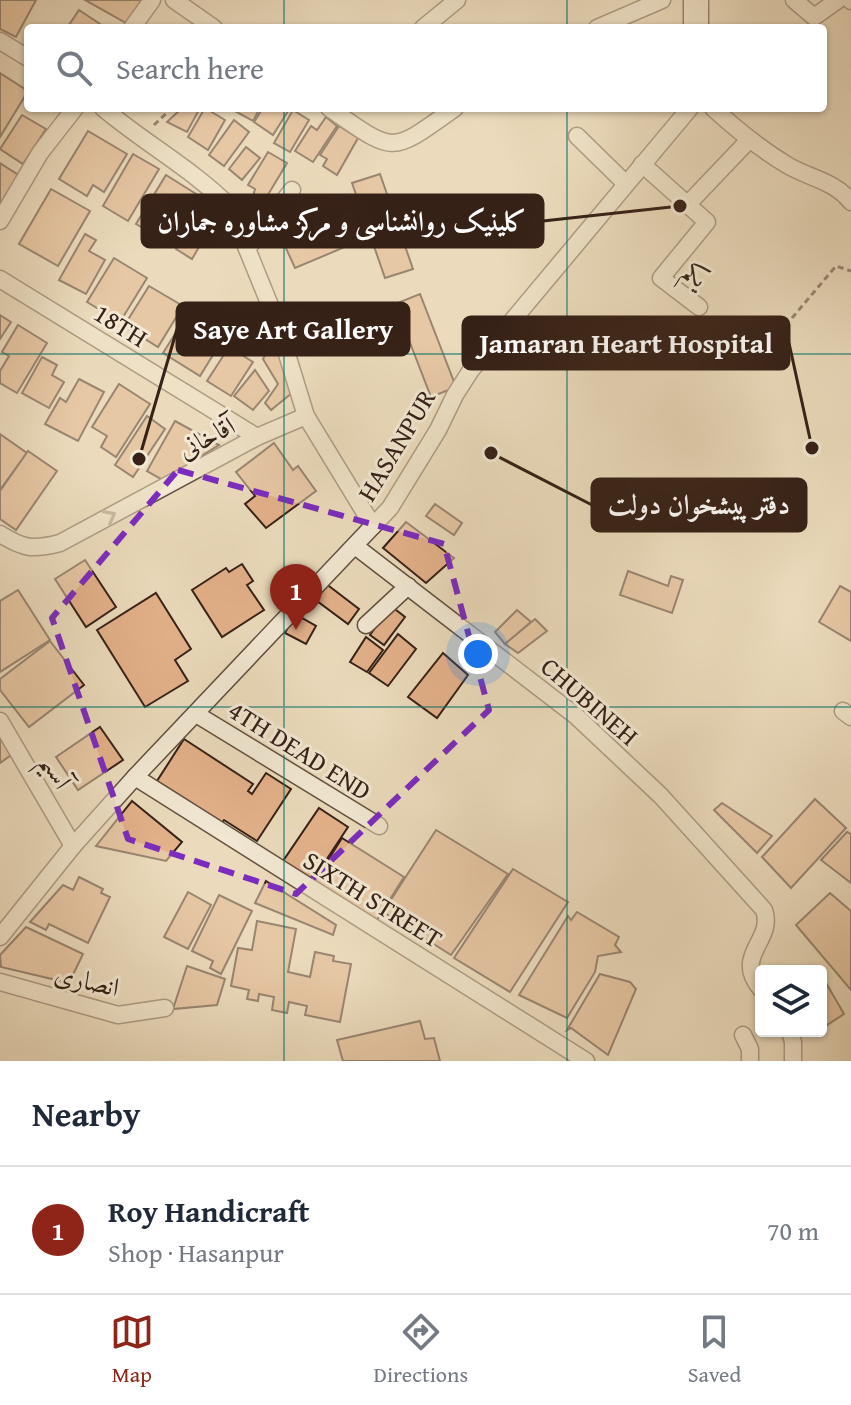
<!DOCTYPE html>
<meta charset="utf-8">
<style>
body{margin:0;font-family:"Gentium Book Plus",Amiri,serif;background:#f2f2f3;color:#1f2937}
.controls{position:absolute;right:24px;bottom:24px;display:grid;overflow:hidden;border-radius:8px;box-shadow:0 2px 6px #0004}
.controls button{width:72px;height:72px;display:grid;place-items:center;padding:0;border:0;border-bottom:2px solid #e0e1e3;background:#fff;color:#1f2937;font:40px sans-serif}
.you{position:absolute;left:478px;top:654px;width:28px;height:28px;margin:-20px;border:6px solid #fff;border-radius:50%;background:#1a73e8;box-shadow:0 0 0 12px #1a73e833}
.badge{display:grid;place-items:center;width:52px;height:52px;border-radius:50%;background:#8f2418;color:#fff;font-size:26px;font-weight:700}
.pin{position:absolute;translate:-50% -66px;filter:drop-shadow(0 2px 4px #0008)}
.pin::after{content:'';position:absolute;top:42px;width:28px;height:24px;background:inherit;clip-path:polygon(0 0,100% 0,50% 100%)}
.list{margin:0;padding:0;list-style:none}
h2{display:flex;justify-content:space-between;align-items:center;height:104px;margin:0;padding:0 32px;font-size:34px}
h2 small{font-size:26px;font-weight:400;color:#747a83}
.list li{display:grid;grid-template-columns:52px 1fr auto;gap:24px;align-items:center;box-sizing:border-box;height:128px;padding:0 32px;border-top:2px solid #e0e1e3}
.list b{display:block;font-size:30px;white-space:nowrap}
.list p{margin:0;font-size:26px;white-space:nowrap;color:#747a83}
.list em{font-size:26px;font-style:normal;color:#747a83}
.icon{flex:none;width:44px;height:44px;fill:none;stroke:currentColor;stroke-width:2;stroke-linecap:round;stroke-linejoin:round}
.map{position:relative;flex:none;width:851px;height:1061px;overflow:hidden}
.search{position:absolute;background:#fff;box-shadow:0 2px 6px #0004;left:24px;right:24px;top:24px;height:88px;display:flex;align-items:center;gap:20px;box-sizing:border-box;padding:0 28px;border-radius:8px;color:#747a83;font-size:30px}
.sheet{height:232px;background:#fff}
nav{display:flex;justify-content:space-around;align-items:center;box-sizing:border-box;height:112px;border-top:2px solid #e0e1e3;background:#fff;font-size:22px;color:#747a83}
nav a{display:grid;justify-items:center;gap:4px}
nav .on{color:#8f2418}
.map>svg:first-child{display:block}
.building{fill:#e3b18a;stroke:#362117;stroke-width:2}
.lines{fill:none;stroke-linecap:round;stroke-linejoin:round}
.minor-casing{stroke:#635040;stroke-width:19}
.secondary-casing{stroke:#362117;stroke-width:27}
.path{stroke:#362117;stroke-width:3;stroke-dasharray:6 4;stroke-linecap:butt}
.minor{stroke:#f2e8d3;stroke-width:16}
.secondary{stroke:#f2e8d3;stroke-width:24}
.oneway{stroke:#9d8e7e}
.marked{fill:none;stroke:#7b2cbf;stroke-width:6;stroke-dasharray:16 10;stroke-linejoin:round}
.grid{fill:none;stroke:#0f766e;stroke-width:2;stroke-opacity:0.55}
.labels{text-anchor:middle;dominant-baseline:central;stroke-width:6;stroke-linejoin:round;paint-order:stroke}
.street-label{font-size:26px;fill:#362117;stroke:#f2e8d3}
.leader{fill:none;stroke:#362117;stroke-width:3}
.callout-dot{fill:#362117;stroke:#f2e8d3;stroke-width:3}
.callout{fill:#362117;stroke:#362117;stroke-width:3}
.callout-label{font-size:28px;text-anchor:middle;font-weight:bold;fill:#fff}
</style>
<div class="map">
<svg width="851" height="1061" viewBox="0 0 851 1061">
<rect width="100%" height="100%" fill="#ebdbbc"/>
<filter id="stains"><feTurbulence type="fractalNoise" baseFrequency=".0025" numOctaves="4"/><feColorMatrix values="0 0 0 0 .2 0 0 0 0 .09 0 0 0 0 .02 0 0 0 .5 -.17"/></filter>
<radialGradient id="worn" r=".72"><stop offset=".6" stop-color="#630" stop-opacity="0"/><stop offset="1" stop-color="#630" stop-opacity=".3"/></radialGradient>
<g class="building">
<polygon points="0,0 36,0 16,37 0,29"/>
<polygon points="85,0 139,0 142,2 126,23"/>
<polygon points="79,10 106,28 67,28"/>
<polygon points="0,73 28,91 0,137"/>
<polygon points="182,108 200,108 187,132 167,122"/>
<polygon points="205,108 225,120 208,150 188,137"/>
<polygon points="234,108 260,108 253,121 233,110"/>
<polygon points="263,108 290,108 273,135 254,122"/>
<polygon points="293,110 309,120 290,152 274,143"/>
<polygon points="22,115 46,129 23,164 0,149"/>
<polygon points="326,117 337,126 313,162 295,151 311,126 317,130"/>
<polygon points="234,120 249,132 224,166 209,155"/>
<polygon points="339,126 358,138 337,175 323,166 327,159 320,155"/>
<polygon points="88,131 127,154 104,192 93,185 87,196 59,179"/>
<polygon points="246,147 260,158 242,180 229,169"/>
<polygon points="268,152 287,163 263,203 253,197 255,189 248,185"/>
<polygon points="133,154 159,169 128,221 103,206"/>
<polygon points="0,163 20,176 0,208"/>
<polygon points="380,174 413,269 385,278 352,183"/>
<polygon points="166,175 201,197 172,245 136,224"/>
<polygon points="51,189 90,211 58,266 19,244"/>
<polygon points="340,197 359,241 295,268 285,246 322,230 313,209"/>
<polygon points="205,201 220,211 192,259 176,249"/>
<polygon points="85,234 96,240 89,251 105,260 86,294 59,280"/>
<polygon points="114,258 147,278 120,322 87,302"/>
<polygon points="149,286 183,306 158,347 124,326"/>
<polygon points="420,294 456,387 431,397 395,304"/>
<polygon points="0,315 11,322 0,339"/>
<polygon points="187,315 224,337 200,376 163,353"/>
<polygon points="18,325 47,343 17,393 0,383 0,371 9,356 2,352"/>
<polygon points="276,335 292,393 271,410 265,403 278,384 263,359"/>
<polygon points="229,347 253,362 231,396 207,381"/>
<polygon points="42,357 57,365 52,375 64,382 49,408 22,393"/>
<polygon points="255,370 269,391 253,410 234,396"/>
<polygon points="79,379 104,392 78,441 45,424 60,398 66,402"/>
<polygon points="119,384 150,404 116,457 101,447 107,436 92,427"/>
<polygon points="147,416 165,429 133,477 115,465"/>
<polygon points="175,421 219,445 163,480 147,471"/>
<polygon points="0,434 27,453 0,490"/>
<polygon points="274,443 293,470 298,466 316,491 266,528 245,504 255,496 236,472"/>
<polygon points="28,451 57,471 16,530 0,519 0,491"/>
<polygon points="435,504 462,523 454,535 426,516"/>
<polygon points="406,522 454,558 426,583 383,548"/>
<polygon points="85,560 116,607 86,627 55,579"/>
<polygon points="242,564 253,581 247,585 264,610 222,637 192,590 226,568 229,572"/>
<polygon points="628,571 668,586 671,576 683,580 672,613 620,595"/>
<polygon points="325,583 359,609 348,624 313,598"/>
<polygon points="840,586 851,592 851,641 819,622"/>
<polygon points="18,590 50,640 0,672 0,601"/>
<polygon points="156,593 191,649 175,660 188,681 145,707 97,630"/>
<polygon points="391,606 405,617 384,645 370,635"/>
<polygon points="517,610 531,622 505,644 495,632"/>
<polygon points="295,614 316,626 306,644 285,633"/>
<polygon points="535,619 547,631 518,653 505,644"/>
<polygon points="398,634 416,649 388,686 369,673"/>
<polygon points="366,637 383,650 367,672 350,662"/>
<polygon points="50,641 84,685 29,727 0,690 0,679"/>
<polygon points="443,653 468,675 437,718 408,697"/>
<polygon points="100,727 123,760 78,790 56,757"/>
<polygon points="0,732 14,753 0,763"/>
<polygon points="184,739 253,784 248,791 252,794 266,773 291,789 257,841 224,820 220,826 191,807 193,804 157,781"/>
<polygon points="815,799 846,828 791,888 762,857"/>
<polygon points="132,801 182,842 166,861 96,846"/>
<polygon points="722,803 772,836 757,853 714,810"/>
<polygon points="319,808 348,827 311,883 281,864"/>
<polygon points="436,830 508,874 451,955 383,912"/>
<polygon points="847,832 851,834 851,883 821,860"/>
<polygon points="342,838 404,877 375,923 313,884"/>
<polygon points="513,869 568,902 510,992 454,958"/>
<polygon points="79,877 103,889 101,893 110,897 88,943 49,924 46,930 30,922 63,885 73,890"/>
<polygon points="266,881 336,925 333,935 255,903"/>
<polygon points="188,892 211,905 188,949 164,937"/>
<polygon points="830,893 851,911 851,990 796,925"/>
<polygon points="219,895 252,911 221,974 210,968 213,961 192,951"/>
<polygon points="577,912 619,937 615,945 621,952 598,956 595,972 567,1018 519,995 568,916 571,920"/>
<polygon points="257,921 296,929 288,972 310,977 315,952 334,956 333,961 351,964 340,1022 305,1015 307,1006 289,1002 287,1013 272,1010 274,997 259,994 258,1001 247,999 249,990 231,986 238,948 252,950"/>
<polygon points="26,927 83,954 69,983 1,967 0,955"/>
<polygon points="187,966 225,979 217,1005 173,1009"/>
<polygon points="600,974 630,982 636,989 608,1055 571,1028 567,1030"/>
<polygon points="822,976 844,1014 821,1029 821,977"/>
<polygon points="420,1021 425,1039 434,1038 440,1061 343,1061 337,1040"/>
</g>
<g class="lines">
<g class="minor-casing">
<g id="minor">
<polyline points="174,0 214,28"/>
<polyline points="794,0 814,17 838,0"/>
<polyline points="850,0 851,1"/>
<polyline points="132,28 152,0"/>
<polyline points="423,28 457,0"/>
<polyline points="597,28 662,0"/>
<polyline points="0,41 28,58"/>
<path d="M103 108C143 142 195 171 230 207L278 325 306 416 373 526"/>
<path d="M329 108C396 154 389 155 455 108"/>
<path d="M713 108C737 130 759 148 787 165 809 178 835 181 851 202"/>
<polyline points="577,136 625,183"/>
<polyline points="642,164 707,222 661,278 699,307"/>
<polyline points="688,204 748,141"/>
<polyline points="0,221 40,153 75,108"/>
<polyline points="247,249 292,190"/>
<polyline points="0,279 257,437"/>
<path d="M0 534C24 549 33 550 60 543L257 437 306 416"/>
<path d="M355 546 576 716 661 796 764 910C775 941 732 955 761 989"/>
<polyline points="366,625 408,586"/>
<polyline points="843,711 851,717"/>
<polyline points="196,714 379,826"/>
<polyline points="0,721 73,846"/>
<polyline points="135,777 586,1061"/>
<polyline points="0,937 73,846 135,777 390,508 438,430 455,395 471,370 690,108"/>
<polyline points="0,982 118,1015 165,1008"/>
<polyline points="790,1031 793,1042 793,1061"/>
<polyline points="743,1035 750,1049 750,1061"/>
</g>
</g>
<g class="secondary-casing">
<polyline id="secondary" points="696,0 696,28"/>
</g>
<g class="path">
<polyline points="154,125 172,108"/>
<polyline points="792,318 836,266 851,271"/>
</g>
<use href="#minor" class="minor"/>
<use href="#secondary" class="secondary"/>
</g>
<defs><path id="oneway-chevron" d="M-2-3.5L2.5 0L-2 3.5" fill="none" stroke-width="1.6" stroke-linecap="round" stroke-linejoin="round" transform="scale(2)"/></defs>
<use class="oneway" href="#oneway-chevron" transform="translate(110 516) rotate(-28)"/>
<path d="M0 0H851V1061H0ZM178 470 444 544 489 710 296 894 128 839 52 618Z" fill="#ebdbbc" fill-opacity=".55" fill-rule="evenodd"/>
<path class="marked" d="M178 470 444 544 489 710 296 894 128 839 52 618Z"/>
<path class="grid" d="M284 0V28M567 0V28M284 108V1061M567 108V1061M0 354H851M0 707H851"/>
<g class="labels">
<g class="street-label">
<text transform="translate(696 274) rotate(40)">یکم</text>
<text transform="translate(121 325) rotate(32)">18TH</text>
<text transform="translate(206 437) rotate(-28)">آقاخانی</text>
<text transform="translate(396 445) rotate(-59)">HASANPUR</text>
<text transform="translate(590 701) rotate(41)">CHUBINEH</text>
<text transform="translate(300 750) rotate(32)">4TH DEAD END</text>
<text transform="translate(57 771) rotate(60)">آسیم</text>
<text transform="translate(373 899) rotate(32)">SIXTH STREET</text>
<text transform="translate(87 980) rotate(13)">انصاری</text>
</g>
</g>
<path class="leader" d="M680 206L543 221M139 459L177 329M812 448L789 343M491 453L592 505"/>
<g class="callout-dot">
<circle cx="680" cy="206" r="8"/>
<circle cx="139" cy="459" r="8"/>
<circle cx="812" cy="448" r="8"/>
<circle cx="491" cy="453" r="8"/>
</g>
<g class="callout">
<rect x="142" y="195" width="401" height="52" rx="8"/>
<rect x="177" y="303" width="232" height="52" rx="8"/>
<rect x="463" y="317" width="326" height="52" rx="8"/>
<rect x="592" y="479" width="214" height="52" rx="8"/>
</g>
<g class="callout-label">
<text x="342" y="231">کلینیک روانشناسی و مرکز مشاوره جماران</text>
<text x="293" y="339">Saye Art Gallery</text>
<text x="626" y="353">Jamaran Heart Hospital</text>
<text x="699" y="514">دفتر پیشخوان دولت</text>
</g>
<rect width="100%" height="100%" filter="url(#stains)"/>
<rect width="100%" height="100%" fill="url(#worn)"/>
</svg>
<div class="controls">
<button><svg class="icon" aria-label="layers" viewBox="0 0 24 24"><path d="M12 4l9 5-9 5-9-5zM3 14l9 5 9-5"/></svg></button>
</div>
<div class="you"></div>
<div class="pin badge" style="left:296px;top:630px">1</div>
<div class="search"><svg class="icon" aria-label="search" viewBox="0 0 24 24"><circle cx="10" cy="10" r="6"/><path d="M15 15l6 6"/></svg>Search here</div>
</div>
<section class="sheet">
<h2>Nearby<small></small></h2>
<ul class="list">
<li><span class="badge">1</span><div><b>Roy Handicraft</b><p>Shop · Hasanpur</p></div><em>70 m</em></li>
</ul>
</section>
<nav>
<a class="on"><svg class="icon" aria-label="map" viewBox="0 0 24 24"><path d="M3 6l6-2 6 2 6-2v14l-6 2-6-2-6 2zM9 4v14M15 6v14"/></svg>Map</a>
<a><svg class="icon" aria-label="directions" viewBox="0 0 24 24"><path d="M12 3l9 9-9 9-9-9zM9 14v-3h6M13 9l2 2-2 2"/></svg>Directions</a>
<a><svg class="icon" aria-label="saved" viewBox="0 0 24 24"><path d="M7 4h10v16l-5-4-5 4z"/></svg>Saved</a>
</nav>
